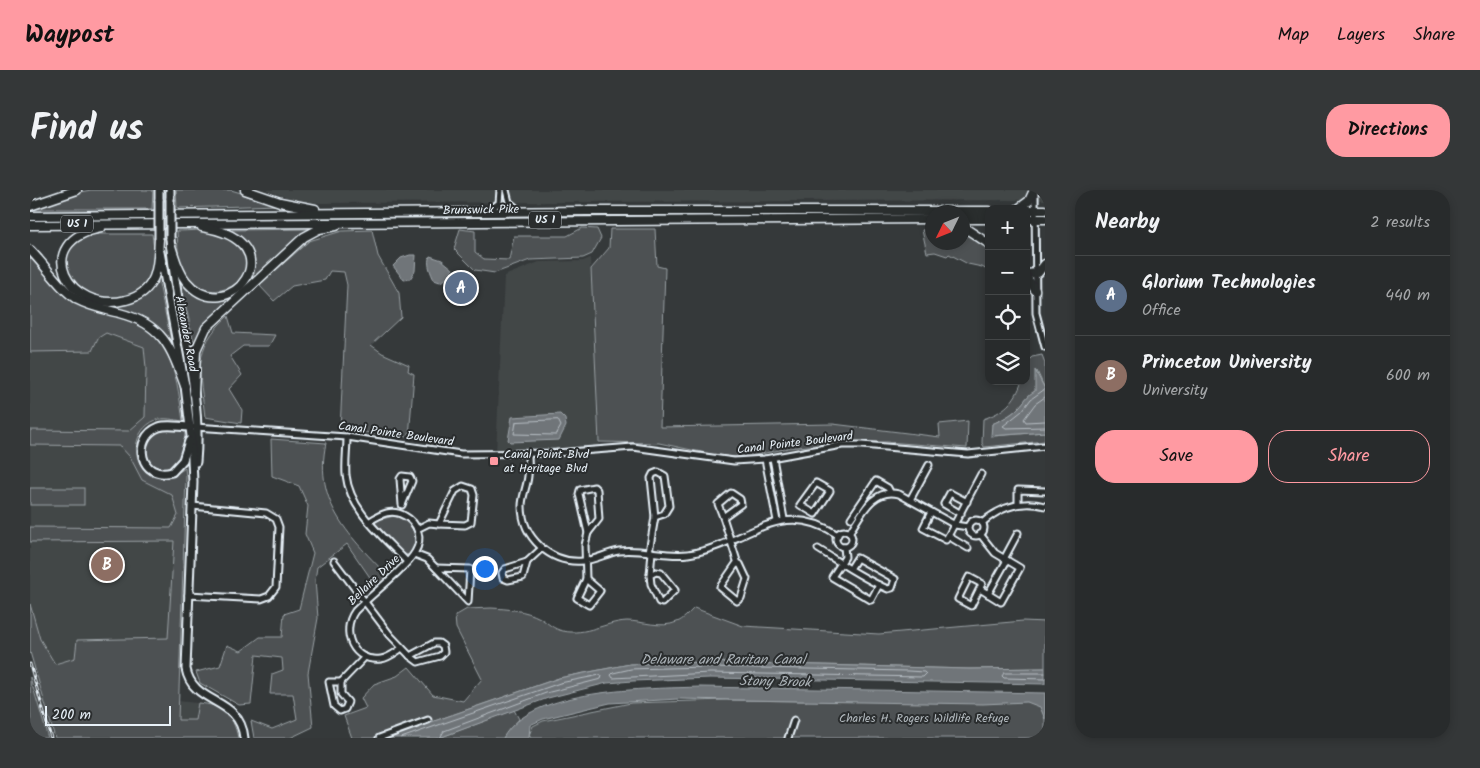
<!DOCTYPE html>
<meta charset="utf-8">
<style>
body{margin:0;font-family:Kalam,sans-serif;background:#343738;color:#f1f3f6}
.controls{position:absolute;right:15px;top:15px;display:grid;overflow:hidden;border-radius:10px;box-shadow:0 2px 8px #0003}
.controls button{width:45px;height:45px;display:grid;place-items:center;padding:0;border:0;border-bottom:1px solid #444748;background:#282b2c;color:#f1f3f6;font:25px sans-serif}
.compass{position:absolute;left:895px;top:15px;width:45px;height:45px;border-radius:50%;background:#282b2c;box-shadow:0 2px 8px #0003;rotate:227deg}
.scale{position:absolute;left:15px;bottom:12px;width:126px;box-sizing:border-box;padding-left:5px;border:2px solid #e8f1f8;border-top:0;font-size:14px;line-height:18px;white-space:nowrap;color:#e8f1f8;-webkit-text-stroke:4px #2a2d2e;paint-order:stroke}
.you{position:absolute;left:454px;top:378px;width:18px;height:18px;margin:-12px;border:4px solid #fff;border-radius:50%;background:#1a73e8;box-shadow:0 0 0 8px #1a73e833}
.badge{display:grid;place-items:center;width:32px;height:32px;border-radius:50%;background:#ff9aa2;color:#fff;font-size:16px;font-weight:700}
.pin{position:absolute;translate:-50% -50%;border:2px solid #fff;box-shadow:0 1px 5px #0006}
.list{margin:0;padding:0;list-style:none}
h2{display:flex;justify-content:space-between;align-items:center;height:65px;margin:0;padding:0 20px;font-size:21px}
h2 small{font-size:16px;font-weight:400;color:#a5a7a9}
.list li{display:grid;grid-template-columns:32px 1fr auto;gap:15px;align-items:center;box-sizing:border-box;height:80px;padding:0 20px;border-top:1px solid #444748}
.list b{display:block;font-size:19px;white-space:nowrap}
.list p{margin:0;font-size:16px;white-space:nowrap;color:#a5a7a9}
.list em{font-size:16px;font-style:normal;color:#a5a7a9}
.actions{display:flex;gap:10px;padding:15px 20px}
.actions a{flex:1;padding:11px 0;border:1px solid #ff9aa2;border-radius:20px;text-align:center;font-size:18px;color:#ff9aa2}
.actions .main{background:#ff9aa2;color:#111}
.icon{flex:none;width:28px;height:28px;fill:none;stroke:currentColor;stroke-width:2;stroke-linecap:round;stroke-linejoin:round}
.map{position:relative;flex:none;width:1015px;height:548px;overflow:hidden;border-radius:20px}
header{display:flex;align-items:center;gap:30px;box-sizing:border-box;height:70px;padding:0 25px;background:#ff9aa2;color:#111}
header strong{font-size:24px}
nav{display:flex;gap:28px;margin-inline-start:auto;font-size:18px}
.intro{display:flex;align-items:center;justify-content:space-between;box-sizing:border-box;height:120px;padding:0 30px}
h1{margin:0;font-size:35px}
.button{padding:12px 22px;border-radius:20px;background:#ff9aa2;color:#111;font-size:18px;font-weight:700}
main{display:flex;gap:30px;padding:0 30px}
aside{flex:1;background:#282b2c;border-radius:20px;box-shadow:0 2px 8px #0003}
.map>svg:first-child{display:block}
.built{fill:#424647}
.green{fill:#4d5152;stroke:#9aa1a5}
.water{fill:#707579;stroke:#a0a7ac}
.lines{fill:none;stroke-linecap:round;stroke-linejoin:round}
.shore{stroke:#b8bfc5;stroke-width:1}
.minor-casing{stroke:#e8f1f8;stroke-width:9}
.major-casing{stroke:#e8f1f8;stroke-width:11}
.highway-casing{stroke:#e8f1f8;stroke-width:11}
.minor{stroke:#2a2d2e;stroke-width:5}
.major{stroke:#2a2d2e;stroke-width:7}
.highway{stroke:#2a2d2e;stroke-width:8}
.rail-casing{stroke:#e8f1f8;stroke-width:3}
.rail{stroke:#2a2d2e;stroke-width:1;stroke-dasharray:4;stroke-linecap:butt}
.major-bridge-casing{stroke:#e8f1f8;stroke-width:11;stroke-linecap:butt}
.major-bridge{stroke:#2a2d2e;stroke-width:7}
.poi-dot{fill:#ff9aa2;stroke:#2a2d2e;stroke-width:2}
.labels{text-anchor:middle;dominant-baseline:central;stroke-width:4;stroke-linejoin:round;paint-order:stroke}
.shield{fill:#2a2d2e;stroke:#afb6bb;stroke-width:1}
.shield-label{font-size:11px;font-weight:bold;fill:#e8f1f8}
.street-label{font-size:12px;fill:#e8f1f8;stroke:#2a2d2e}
.poi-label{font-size:12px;fill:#e8f1f8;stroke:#2a2d2e;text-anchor:start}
.park-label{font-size:12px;fill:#b2b9be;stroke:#2a2d2e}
.water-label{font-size:14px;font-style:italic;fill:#acb3b8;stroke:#2a2d2e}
</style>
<header>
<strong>Waypost</strong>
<nav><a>Map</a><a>Layers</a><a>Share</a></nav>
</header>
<div class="intro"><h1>Find us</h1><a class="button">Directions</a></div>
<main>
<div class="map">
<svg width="1015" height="548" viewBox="0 0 1015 548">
<rect width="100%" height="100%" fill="#35393a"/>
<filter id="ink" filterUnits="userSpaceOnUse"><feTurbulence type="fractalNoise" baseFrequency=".02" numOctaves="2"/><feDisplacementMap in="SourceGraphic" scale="10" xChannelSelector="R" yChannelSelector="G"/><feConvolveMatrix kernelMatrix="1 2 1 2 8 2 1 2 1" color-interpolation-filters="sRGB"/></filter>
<g filter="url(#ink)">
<g class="built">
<polygon points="236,0 1015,0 1015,10 292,13 269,12"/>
<polygon points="0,67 41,110 58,119 102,132 118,140 146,185 153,231 125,230 115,238 106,251 107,267 116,283 131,289 145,285 155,278 156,286 148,511 186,515 203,531 208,548 25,548 0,462"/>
<polygon points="560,68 569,259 466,264 474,86 509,72 553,71"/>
</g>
<g class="green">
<polygon points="61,0 123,0 122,19 1,19 45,3"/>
<polygon points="146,0 201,0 251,15 147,18"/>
<polygon points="552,38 567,39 571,48 562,64 553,68 500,70 465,83 445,80 424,59 430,39 445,41 445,62 454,69 479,70 484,46 537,46"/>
<path d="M282 39 273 44 218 93C223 66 225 58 202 40Z"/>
<polygon points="580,39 625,39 627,76 635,78 630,237 803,234 910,247 909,234 938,231 937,258 857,252 815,252 759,258 716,267 690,266 629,253 569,252 561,79 579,58"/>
<polygon points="902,39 902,52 932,52 933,40 940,42 959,58 959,81 952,77 938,74 919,64 917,66 905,62 897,63 892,40"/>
<polygon points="342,40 348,66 369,103 371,127 341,155 352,163 379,175 378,181 384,184 379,247 310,240 317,95 314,82 300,81 295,90 262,96 244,111 229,95 279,51 312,41"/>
<path d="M147 41C159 41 174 39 186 41 196 44 206 51 211 58 237 94 165 126 150 71 147 62 148 51 147 41Z"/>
<path d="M52 44H122C124 58 126 71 121 85 113 107 81 114 61 105 48 100 41 90 33 80V63Z"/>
<path d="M0 67C15 80 27 100 43 111 61 122 82 124 101 131 144 147 147 192 153 231 145 230 134 227 126 230 87 246 111 311 155 278L156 286 148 530H165L168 513C192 515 203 523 208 548H25L0 462V414L10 449 25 474 45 468 47 450 138 448 144 351 0 352V337L141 338 148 325 142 305 112 290 100 267 90 256 0 255V240L99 241 115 227 116 178 114 157 76 143 68 148 62 161 0 162Z"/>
<polygon points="128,89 142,155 116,129 78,117 113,106"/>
<path d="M150 89C171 112 176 110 205 105 188 120 174 133 164 153Z"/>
<path d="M198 126 203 143 245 145 239 156H213L200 166 212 185 199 199 212 220 211 233 175 227C170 183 161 159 198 126Z"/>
<path d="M1012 165 1015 173V199L1007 181 1006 201C997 205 995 211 989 217 982 225 971 230 962 234L964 246 1015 242V251L954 257 952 253 953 229C974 222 985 212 992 191H996V173L1002 167Z"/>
<path d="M141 239 155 242C154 261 150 275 130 281L118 274C114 251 119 243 141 239Z"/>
<path d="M241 249 296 253C283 313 321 348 360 388L348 399 317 354 287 377 285 390 288 428 278 483 283 537 260 548H224L221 531 242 539 267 529 263 504H240L242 484 253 480 252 468 226 465 221 514 209 515 170 493 166 482 190 476 197 455 211 461 230 447H252L254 424 269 419 283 363 275 344 278 316 269 296 242 286Z"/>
<rect x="0" y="298" width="54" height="17"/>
<path d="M364 326C377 330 382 336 387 349L380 365 374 364 345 333 348 330Z"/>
<path d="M461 418C478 419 495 420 510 428 518 433 523 439 533 441 556 446 575 432 597 431 612 431 631 439 647 432 653 430 659 423 664 418L713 436 849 444 993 431 1015 432V478L939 479 679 472 600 474 529 488 355 548H322L314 526 336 518 331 508 344 494 367 486 379 477 403 505 433 511 452 489 426 438 425 426 437 419Z"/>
<polygon points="0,487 18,548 1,548"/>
<polygon points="1015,507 1015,548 501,548 499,545 503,536 513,531 601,513 696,510 777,511 778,508"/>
<polygon points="484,520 489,529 473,548 409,548"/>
</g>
<g class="water">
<polygon points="380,65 386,65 385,81 380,89 374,90 363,76 371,68"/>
<path d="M400 66 412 70 423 79 416 89 410 92 404 90C401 83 396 73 400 66Z"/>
<path d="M1005 180 1015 199V242L961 246 962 234C971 230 982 225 989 217 995 211 997 205 1005 201Z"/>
<polygon points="530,224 535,229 536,236 529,250 480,252 478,250 482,227"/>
<polygon points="679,472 939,479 1015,478 1015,494 680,488 603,491 577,493 518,508 409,548 355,548 529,488 600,474"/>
<path d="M670 497 1015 503V529L1010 517 997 512 953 514 648 509 580 513 513 529 500 535 499 548H473C501 497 619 499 670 497Z"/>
</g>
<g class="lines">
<g class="shore">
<polyline points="1015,199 1001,209 992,221 973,236 976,238 1015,237"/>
<polyline points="1015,207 1005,214 994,229 996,232 1015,231"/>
<polygon points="528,230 531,236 526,245 484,244 486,232"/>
<polygon points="679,477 878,481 894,482 896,484 893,487 680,483 583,488 581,485 583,483 601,479"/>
<polyline points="1015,483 974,483 972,486 974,488 1015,489"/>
<polyline points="371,548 530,493 570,485 572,486 571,489 516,503 414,541 410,548"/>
</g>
<g class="minor-casing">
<g id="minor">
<polyline points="476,0 479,12 490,21"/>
<polyline points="1005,1 1006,123 1015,157"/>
<polyline points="458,21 469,13 470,0"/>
<polyline points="165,237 317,247 431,264 526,263 603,257 704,271 735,269 812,255 832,255 938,264 1015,256"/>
<path d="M317 247C317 259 315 272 316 285 320 321 354 347 377 372"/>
<path d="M498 264C498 271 499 279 498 286 497 297 492 306 492 316 492 348 521 374 553 371 565 370 577 363 589 361 612 358 635 367 658 364 717 355 749 306 808 345"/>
<polyline points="743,268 754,329"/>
<polyline points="735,269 747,331"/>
<polygon points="628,282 635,286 639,316 634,324 625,327 621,288 623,284"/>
<polygon points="372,286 380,287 382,291 372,315 370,289"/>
<polygon points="786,293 800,301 785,324 770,315"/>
<polygon points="433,296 442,299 444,305 441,332 435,335 409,334 425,301"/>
<polygon points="564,297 567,300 569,329 558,343 549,304 550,300"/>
<polygon points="701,303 710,309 711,314 693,327 688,314"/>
<polyline points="880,310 899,275"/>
<polyline points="988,314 988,300 1015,301"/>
<polyline points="901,322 893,338 916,350 951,284"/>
<polyline points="931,324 914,314 920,303 937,312"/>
<polyline points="693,327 708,374"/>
<polyline points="821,328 846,291 858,298 860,302"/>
<circle cx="946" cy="338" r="8"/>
<path d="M340 331C351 324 362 318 375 326 388 333 393 349 385 362 377 377 339 407 325 421 310 442 323 473 351 469 359 468 366 462 372 458"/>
<path d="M952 333C970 317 991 310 1015 316"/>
<polyline points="387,339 399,333 409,334"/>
<circle cx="814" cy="349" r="8"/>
<path d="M819 343C831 325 843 297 869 304L925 335 938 337"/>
<polyline points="950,344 965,363 990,378 971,412 950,399"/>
<polyline points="918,346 938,358"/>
<polyline points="814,357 815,367 802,387 841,410 849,395"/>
<path d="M788 359C811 373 833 389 858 399L862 398 865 389 827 368 820 379"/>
<polyline points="619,362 625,327"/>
<polyline points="384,364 397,369 406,378"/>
<polyline points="974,369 988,343"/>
<polyline points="304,371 360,445 380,466"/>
<polygon points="497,372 493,387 478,390 473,388 472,383 475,379"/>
<polyline points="497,372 512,358"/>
<polygon points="706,374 710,374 717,389 711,408 707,411 690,397"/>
<polygon points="406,378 440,379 438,412"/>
<polygon points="626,382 631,383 645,400 632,413 629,412 621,394 620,385"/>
<polyline points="620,385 622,362"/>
<polygon points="939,387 952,394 941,416 928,409"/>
<polygon points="556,389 570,401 559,415 547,408"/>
<polyline points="556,389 555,355 558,343"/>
<polyline points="958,404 977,370"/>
<polyline points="158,405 231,409 239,406 246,397 249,337 246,329 236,323 162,316"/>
<polygon points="404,453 409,453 413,456 414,462 410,466 388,472 380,466"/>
<polygon points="299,492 311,492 311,504 318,512 315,519 310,521 304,516"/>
<polyline points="311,492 335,467"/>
<polyline points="349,548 398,530"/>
<polyline points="758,548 764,530"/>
</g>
</g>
<g class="major-casing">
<g id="major">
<polyline points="140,9 140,0"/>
<polyline points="129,10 129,0"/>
<path d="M140 48C145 122 173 196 166 272"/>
<path d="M130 62 155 196 161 246 163 292 156 479C163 516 210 506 214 548"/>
<path d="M159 251 153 270 142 282C110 291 101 248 129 237 138 234 150 237 160 237"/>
</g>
</g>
<g class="highway-casing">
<g id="highway">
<polyline points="215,0 250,12 285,19"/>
<polyline points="0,16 47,0"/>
<polyline points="988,19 999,11 1004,0"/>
<polyline points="996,20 1015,20"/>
<polyline points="0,26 557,21 959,21"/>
<polyline points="932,29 959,29"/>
<polyline points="996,29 1015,29"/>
<polyline points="0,35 902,29"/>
<polyline points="932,36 959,54"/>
<path d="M71 38C0 51 38 125 96 110 109 107 119 99 124 87 129 75 128 61 129 49"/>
<path d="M141 56C145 68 148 81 156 91 198 142 268 52 172 37"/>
<path d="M0 60C16 76 29 98 48 110 61 117 75 119 89 123 132 134 141 156 155 196"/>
<polyline points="996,84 1008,83 1015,74"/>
<polyline points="996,86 1005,100"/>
<polyline points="164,203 166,160 176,138 274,47 289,39 306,36"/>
</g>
</g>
<use href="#minor" class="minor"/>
<use href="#major" class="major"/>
<use href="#highway" class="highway"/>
<g class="rail-casing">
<polyline id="rail" points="0,474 21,548"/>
</g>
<use href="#rail" class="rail"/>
<g class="major-bridge-casing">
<g id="major-bridge">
<polyline points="140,9 140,48"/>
<polyline points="129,10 129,49"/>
</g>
</g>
<use href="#major-bridge" class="major-bridge"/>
</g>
</g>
<rect class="poi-dot" x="459" y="266" width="10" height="10" rx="2.5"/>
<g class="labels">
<g class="shield">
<rect x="499" y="21.5" width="32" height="17" rx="4"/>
<rect x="31" y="25.5" width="32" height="17" rx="4"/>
</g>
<g class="shield-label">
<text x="515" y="30">US 1</text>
<text x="47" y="34">US 1</text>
</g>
<g class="street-label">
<text transform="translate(451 20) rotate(-1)">Brunswick Pike</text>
<text transform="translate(156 144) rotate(79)">Alexander Road</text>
<text transform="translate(366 244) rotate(8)">Canal Pointe Boulevard</text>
<text transform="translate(765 253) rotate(-7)">Canal Pointe Boulevard</text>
<text transform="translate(344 390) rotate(-44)">Bellaire Drive</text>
</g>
<g class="poi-label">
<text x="474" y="264">Canal Point Blvd<tspan x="474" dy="14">at Heritage Blvd</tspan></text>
</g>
<g class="park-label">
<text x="894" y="528">Charles H. Rogers Wildlife Refuge</text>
</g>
<g class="water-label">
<text x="693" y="470">Delaware and Raritan Canal</text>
<text transform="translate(745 492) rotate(1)">Stony Brook</text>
</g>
</g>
</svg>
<div class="controls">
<button>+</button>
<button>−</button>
<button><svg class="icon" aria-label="locate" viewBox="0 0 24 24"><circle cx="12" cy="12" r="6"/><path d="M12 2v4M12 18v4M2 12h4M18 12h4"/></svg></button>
<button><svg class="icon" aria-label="layers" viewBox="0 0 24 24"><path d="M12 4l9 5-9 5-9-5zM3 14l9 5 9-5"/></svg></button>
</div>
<svg class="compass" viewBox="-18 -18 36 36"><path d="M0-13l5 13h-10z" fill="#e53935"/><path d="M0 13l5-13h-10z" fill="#a5a7a9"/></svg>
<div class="scale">200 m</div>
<div class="you"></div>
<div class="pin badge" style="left:431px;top:98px;background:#5c6f8a">A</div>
<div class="pin badge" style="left:77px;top:375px;background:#8d6e63">B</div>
</div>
<aside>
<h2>Nearby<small>2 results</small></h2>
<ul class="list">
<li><span class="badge" style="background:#5c6f8a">A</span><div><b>Glorium Technologies</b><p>Office</p></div><em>440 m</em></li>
<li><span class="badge" style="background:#8d6e63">B</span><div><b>Princeton University</b><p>University</p></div><em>600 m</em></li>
</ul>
<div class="actions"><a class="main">Save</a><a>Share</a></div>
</aside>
</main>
